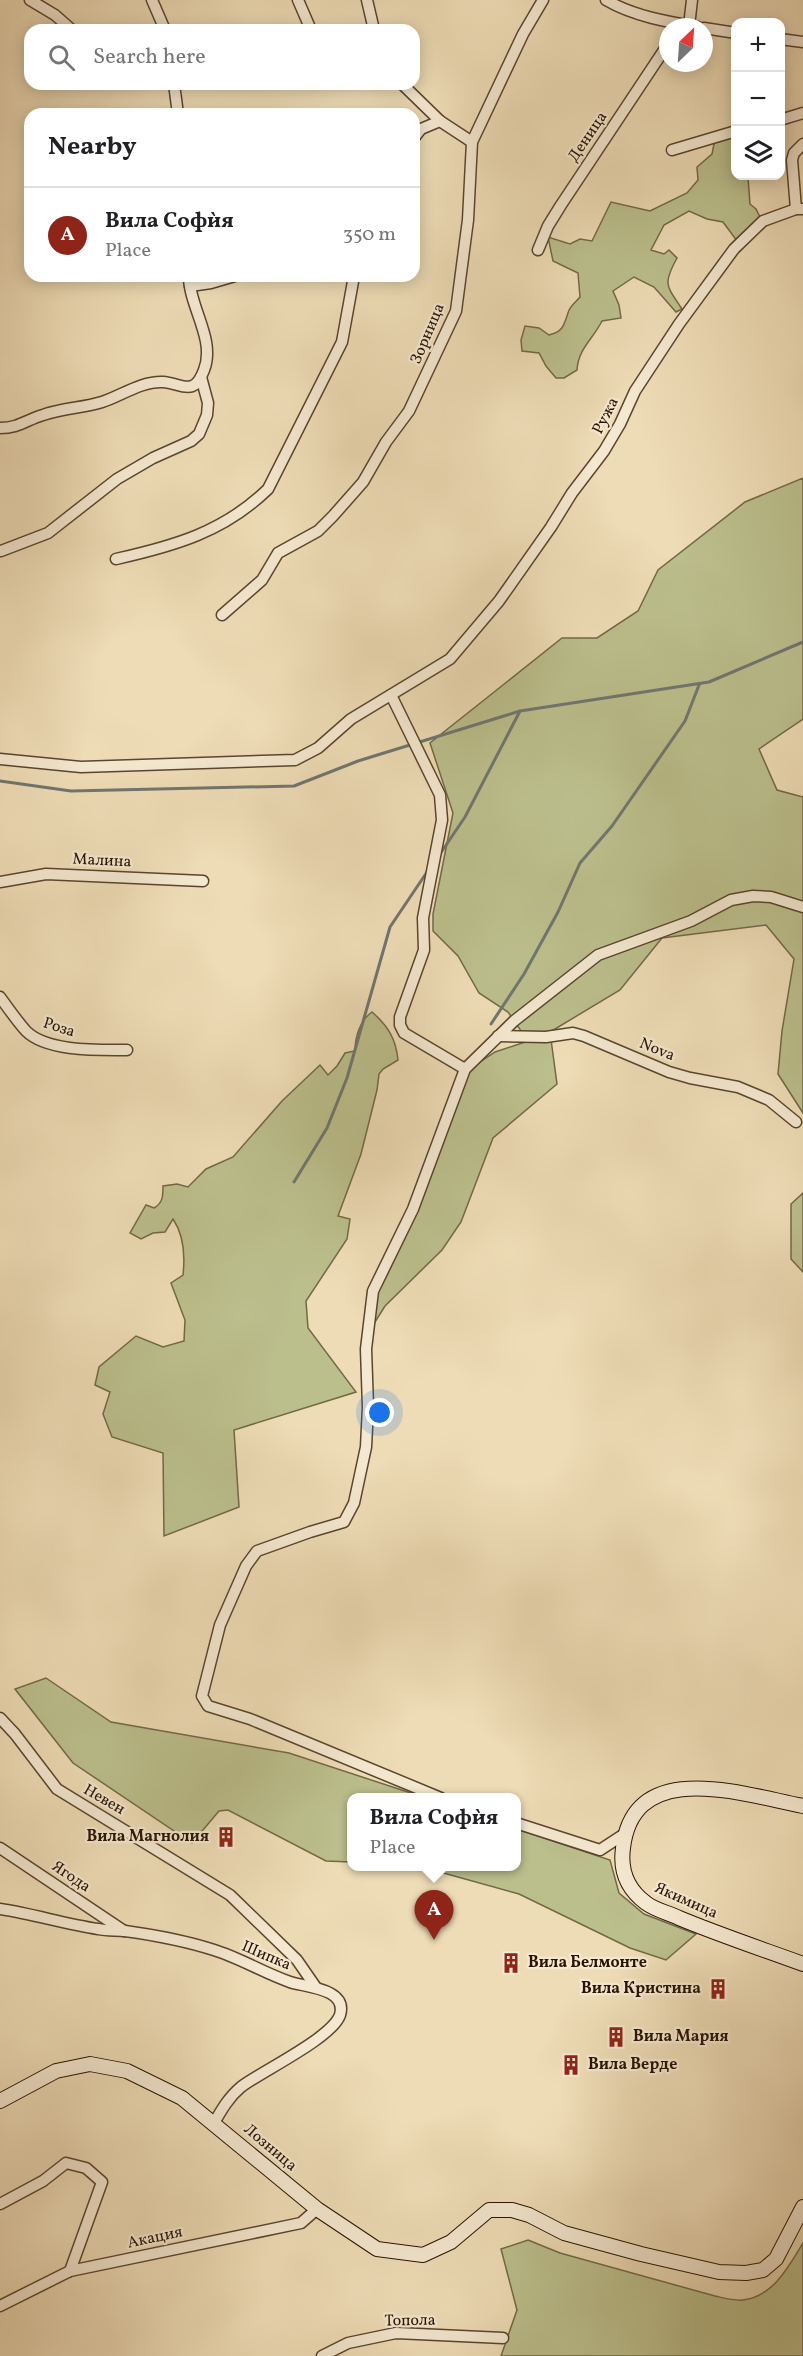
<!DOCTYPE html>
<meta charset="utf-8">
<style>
body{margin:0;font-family:Vollkorn,serif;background:#f2f2f2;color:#202124}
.controls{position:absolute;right:18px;top:18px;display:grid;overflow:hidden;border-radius:12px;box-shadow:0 3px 15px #0003}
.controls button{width:54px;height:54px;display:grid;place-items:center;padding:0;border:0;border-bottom:2px solid #e0e0e0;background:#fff;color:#202124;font:30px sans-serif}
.compass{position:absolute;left:659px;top:18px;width:54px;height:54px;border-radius:50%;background:#fff;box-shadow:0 3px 15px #0003;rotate:25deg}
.you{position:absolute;left:380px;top:1413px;width:21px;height:21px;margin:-15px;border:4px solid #fff;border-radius:50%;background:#1a73e8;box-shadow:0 0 0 9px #1a73e833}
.badge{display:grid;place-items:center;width:39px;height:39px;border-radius:50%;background:#8f2418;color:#fff;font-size:20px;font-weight:700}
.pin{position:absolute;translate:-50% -50px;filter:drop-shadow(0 2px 3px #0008)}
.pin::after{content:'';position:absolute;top:32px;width:21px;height:18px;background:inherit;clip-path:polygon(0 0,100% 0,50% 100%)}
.popup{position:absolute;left:347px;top:1793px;width:174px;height:78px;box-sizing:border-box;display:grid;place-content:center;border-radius:12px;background:#fff;filter:drop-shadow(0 2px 4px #0005);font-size:20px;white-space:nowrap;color:#757577}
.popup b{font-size:22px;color:#202124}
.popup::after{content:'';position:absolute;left:50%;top:100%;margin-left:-12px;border:12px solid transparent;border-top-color:#fff}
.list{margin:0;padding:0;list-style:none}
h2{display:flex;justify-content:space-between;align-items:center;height:78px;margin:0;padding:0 24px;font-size:26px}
h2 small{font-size:20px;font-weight:400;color:#757577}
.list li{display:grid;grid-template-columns:39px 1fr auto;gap:18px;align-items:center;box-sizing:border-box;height:96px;padding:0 24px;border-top:2px solid #e0e0e0}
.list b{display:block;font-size:22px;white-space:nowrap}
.list p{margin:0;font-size:20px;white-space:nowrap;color:#757577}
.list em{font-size:20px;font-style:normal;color:#757577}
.icon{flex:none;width:33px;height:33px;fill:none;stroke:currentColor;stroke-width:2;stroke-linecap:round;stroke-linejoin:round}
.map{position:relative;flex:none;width:803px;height:2356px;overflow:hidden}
.search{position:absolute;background:#fff;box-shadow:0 3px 15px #0003;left:24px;top:24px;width:396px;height:66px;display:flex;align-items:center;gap:15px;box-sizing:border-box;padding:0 21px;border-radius:18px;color:#757577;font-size:22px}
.panel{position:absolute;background:#fff;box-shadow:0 3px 15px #0003;left:24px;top:108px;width:396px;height:174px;border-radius:18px}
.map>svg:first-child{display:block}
.green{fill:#bbbf8c;stroke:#726946;stroke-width:1.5}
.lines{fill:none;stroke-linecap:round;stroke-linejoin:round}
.stream{stroke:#707670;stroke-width:3}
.street-casing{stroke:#5a452e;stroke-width:13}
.secondary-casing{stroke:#291301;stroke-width:16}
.street{stroke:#f4e8d0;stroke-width:10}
.secondary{stroke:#f4e8d0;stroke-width:14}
.labels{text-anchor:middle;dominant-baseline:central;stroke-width:4.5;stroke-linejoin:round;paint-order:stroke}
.street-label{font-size:16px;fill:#291301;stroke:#f4e8d0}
.poi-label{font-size:16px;font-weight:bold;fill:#291301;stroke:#f4e8d0;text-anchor:start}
</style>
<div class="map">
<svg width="803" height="2356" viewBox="0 0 803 2356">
<rect width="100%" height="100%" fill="#eedcb6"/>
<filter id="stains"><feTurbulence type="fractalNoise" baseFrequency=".00333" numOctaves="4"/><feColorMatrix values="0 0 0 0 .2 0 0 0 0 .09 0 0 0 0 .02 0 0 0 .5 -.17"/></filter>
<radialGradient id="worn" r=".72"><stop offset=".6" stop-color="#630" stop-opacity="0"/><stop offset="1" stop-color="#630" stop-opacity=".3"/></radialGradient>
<g class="green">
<path d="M732 135 735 157 736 176 748 177 750 204 756 209 761 219 737 241 723 222 707 219 689 211 664 225 651 250 664 254 669 250 677 258C662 285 667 286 682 309L676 312 654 287 634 277 613 291 619 305 621 318 602 321C593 339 578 349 577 370L564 378H556L546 366 539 353 522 351 521 340 525 326 539 328 549 335C563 332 564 325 568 313 569 307 576 302 580 297L578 273 553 261 548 237 570 244 580 239 592 241 611 202 650 211 687 193 698 180 697 167 712 154 715 139Z"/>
<polygon points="803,478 803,719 759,749 777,790 803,797 803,1113 778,1074 782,1031 794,959 766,925 662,938 620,990 550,1032 557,1084 493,1138 461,1222 442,1250 385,1306 370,1330 377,1292 467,1071 495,1052 528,1041 508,1012 479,993 458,956 433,931 433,914 453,813 430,743 562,638 597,638 638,611 658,570 745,502"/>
<path d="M372 1012C388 1026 396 1039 398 1060L383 1069 379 1074 377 1090 361 1154 338 1216 350 1219 347 1239 306 1301 308 1328 356 1392 234 1430 239 1507 164 1536 163 1453 112 1437 103 1414 110 1392 95 1385 99 1367 136 1336 163 1347 184 1341 185 1320 171 1283 183 1275C185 1257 184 1235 173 1219L165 1232 153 1233 141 1239 130 1233 146 1205 154 1208C163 1203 163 1196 163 1186L177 1184 188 1187 206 1169 233 1157 282 1101 320 1065 328 1075 337 1066 345 1053 355 1051C355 1037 360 1020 372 1012Z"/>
<polygon points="803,1193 803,1272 791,1259 791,1204"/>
<polygon points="46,1678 111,1722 289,1753 423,1797 352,1798 351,1862 326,1861 228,1810 219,1811 192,1843 73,1763 15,1689"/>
<polygon points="517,1829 610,1860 619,1893 644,1914 696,1934 666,1960 630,1948 519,1894 422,1867 516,1866"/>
<path d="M528 2240 560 2253 715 2296C724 2298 735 2301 743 2300 774 2296 789 2266 803 2243V2356H501L517 2310 501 2249Z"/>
</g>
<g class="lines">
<g class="stream">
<polyline points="0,781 71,791 294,786 358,761 520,711 709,682 803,642"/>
<polyline points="440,854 465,817 520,711"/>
<polyline points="491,1024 524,974 558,912 580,863 612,826 685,721 699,685"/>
<polyline points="294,1182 327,1128 347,1078 390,927 427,872"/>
</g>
<g class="street-casing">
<g id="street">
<polyline points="30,0 55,15 72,30"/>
<polyline points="152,0 165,30"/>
<polyline points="298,0 311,30"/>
<polyline points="367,0 374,30"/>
<path d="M606 0C633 16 668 22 698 27"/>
<polyline points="689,26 692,0"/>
<polyline points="704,28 736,33"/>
<polyline points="780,39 803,42"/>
<polyline points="174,84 178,114"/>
<polyline points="402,84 440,121"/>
<polyline points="780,120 803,113"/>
<polyline points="414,138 421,129 440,121 472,142"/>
<polyline points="672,150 736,131"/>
<polyline points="796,209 792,160 794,153 803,144"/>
<polyline points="538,250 548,226 561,205 668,44"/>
<polyline points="190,286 211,283 235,276"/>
<path d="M0 428C19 428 26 420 43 415 62 408 83 408 102 402 121 396 141 381 163 382 181 383 194 398 204 370 216 339 189 307 189 276"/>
<polyline points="1,551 48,533 117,479 153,458 191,441 199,434 207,415 208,403 201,377"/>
<path d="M116 559C174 546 224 532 268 489L342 342 354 276"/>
<polyline points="222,615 262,580 278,553 318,531 333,516 363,482 386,442 409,411 456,311 468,220 472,142 523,34 543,0"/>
<polyline points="391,695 440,795 442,820 423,918 424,950 400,1017 400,1025 404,1033 465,1069"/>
<polyline points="0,759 81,767 295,760 318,748 351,719 450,659 499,601 551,527 572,493 604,451 620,424 635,391 679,324 734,249 763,221 796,209 803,209"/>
<polyline points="0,882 46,874 203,881"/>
<path d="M0 997C8 1008 17 1021 26 1031 47 1052 99 1050 127 1050"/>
<polyline points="498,1036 546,1037 573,1033 584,1036 669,1072 690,1078 738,1087 769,1100 796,1122"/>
<polyline points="0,1718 15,1734 57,1789 230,1895 297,1960 315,1986"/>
<polyline points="441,1798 250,1719 208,1706 202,1696 220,1625 246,1566 257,1551 310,1532 344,1522 354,1503 366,1447 368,1407 366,1349 373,1291 413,1209 465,1069 514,1021 598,955 691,921 731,900 753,896 771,897 803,907"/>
<polyline points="516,1823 600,1850 626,1833"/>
<polyline points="0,1848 124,1931"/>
<path d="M0 1909C33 1914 65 1924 98 1929 107 1931 116 1930 125 1931 154 1935 186 1941 214 1950 240 1958 264 1973 290 1982 304 1987 348 1988 340 2015 332 2038 262 2071 241 2087 229 2097 222 2109 214 2123"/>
<polyline points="0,2204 43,2181 66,2163 86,2168 102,2182 70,2271"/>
<polyline points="0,2306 70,2271 301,2223 317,2209"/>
<polyline points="322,2356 348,2343 396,2333 503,2338"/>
</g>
</g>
<g class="secondary-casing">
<g id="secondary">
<path d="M803 1806C745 1795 634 1756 623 1848 620 1870 627 1889 646 1903 655 1910 669 1913 679 1918 720 1935 762 1949 803 1964"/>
<polyline points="0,2101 56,2071 90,2064 127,2071 182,2098 317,2209 377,2249 423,2255 451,2242 489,2210 512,2210 529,2215 564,2233 641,2254 719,2272 746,2273 763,2270 776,2259 803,2207"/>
</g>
</g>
<use href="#street" class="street"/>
<use href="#secondary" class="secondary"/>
</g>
<defs>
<g id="building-bare" transform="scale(1.62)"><path d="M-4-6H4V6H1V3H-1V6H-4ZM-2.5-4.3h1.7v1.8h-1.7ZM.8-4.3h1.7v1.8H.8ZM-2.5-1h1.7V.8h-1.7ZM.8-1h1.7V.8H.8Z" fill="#8f2418" stroke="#f4e8d0" stroke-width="2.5" paint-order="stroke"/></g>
</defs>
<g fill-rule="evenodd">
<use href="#building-bare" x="226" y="1837"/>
<use href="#building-bare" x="511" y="1963"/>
<use href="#building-bare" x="718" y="1989"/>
<use href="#building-bare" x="616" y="2037"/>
<use href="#building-bare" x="571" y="2065"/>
</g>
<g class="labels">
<g class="street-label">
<text transform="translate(588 137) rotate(-56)">Деница</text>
<text transform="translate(428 334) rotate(-67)">Зорница</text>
<text transform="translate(606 416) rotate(-63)">Ружа</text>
<text transform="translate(102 861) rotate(3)">Малина</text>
<text transform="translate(59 1028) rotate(18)">Роза</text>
<text transform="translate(657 1050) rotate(22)">Nova</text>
<text transform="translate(104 1800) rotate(30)">Невен</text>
<text transform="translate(71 1877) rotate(34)">Ягода</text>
<text transform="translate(686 1901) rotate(24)">Якимица</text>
<text transform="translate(266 1956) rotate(23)">Шипка</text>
<text transform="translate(270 2148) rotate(40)">Лозница</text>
<text transform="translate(155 2238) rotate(-12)">Акация</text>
<text transform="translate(410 2321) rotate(-1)">Топола</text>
</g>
<g class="poi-label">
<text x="209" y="1837" text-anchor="end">Вила Магнолия</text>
<text x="528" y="1963">Вила Белмонте</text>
<text x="701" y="1989" text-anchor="end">Вила Кристина</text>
<text x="633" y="2037">Вила Мария</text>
<text x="588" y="2065">Вила Верде</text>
</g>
</g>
<rect width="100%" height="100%" filter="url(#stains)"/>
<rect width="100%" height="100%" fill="url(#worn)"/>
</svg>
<div class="controls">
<button>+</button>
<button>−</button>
<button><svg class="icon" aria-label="layers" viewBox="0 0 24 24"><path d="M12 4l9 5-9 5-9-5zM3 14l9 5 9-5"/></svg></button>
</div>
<svg class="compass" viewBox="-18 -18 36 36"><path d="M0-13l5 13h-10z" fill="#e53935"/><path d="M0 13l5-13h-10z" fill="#757577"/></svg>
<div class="you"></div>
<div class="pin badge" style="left:434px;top:1940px">A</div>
<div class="popup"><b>Вила Софѝя</b>Place</div>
<div class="search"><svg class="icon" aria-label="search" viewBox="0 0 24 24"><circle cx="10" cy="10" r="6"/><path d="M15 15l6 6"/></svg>Search here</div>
<section class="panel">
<h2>Nearby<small></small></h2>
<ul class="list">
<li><span class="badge">A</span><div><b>Вила Софѝя</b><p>Place</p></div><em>350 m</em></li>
</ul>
</section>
</div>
